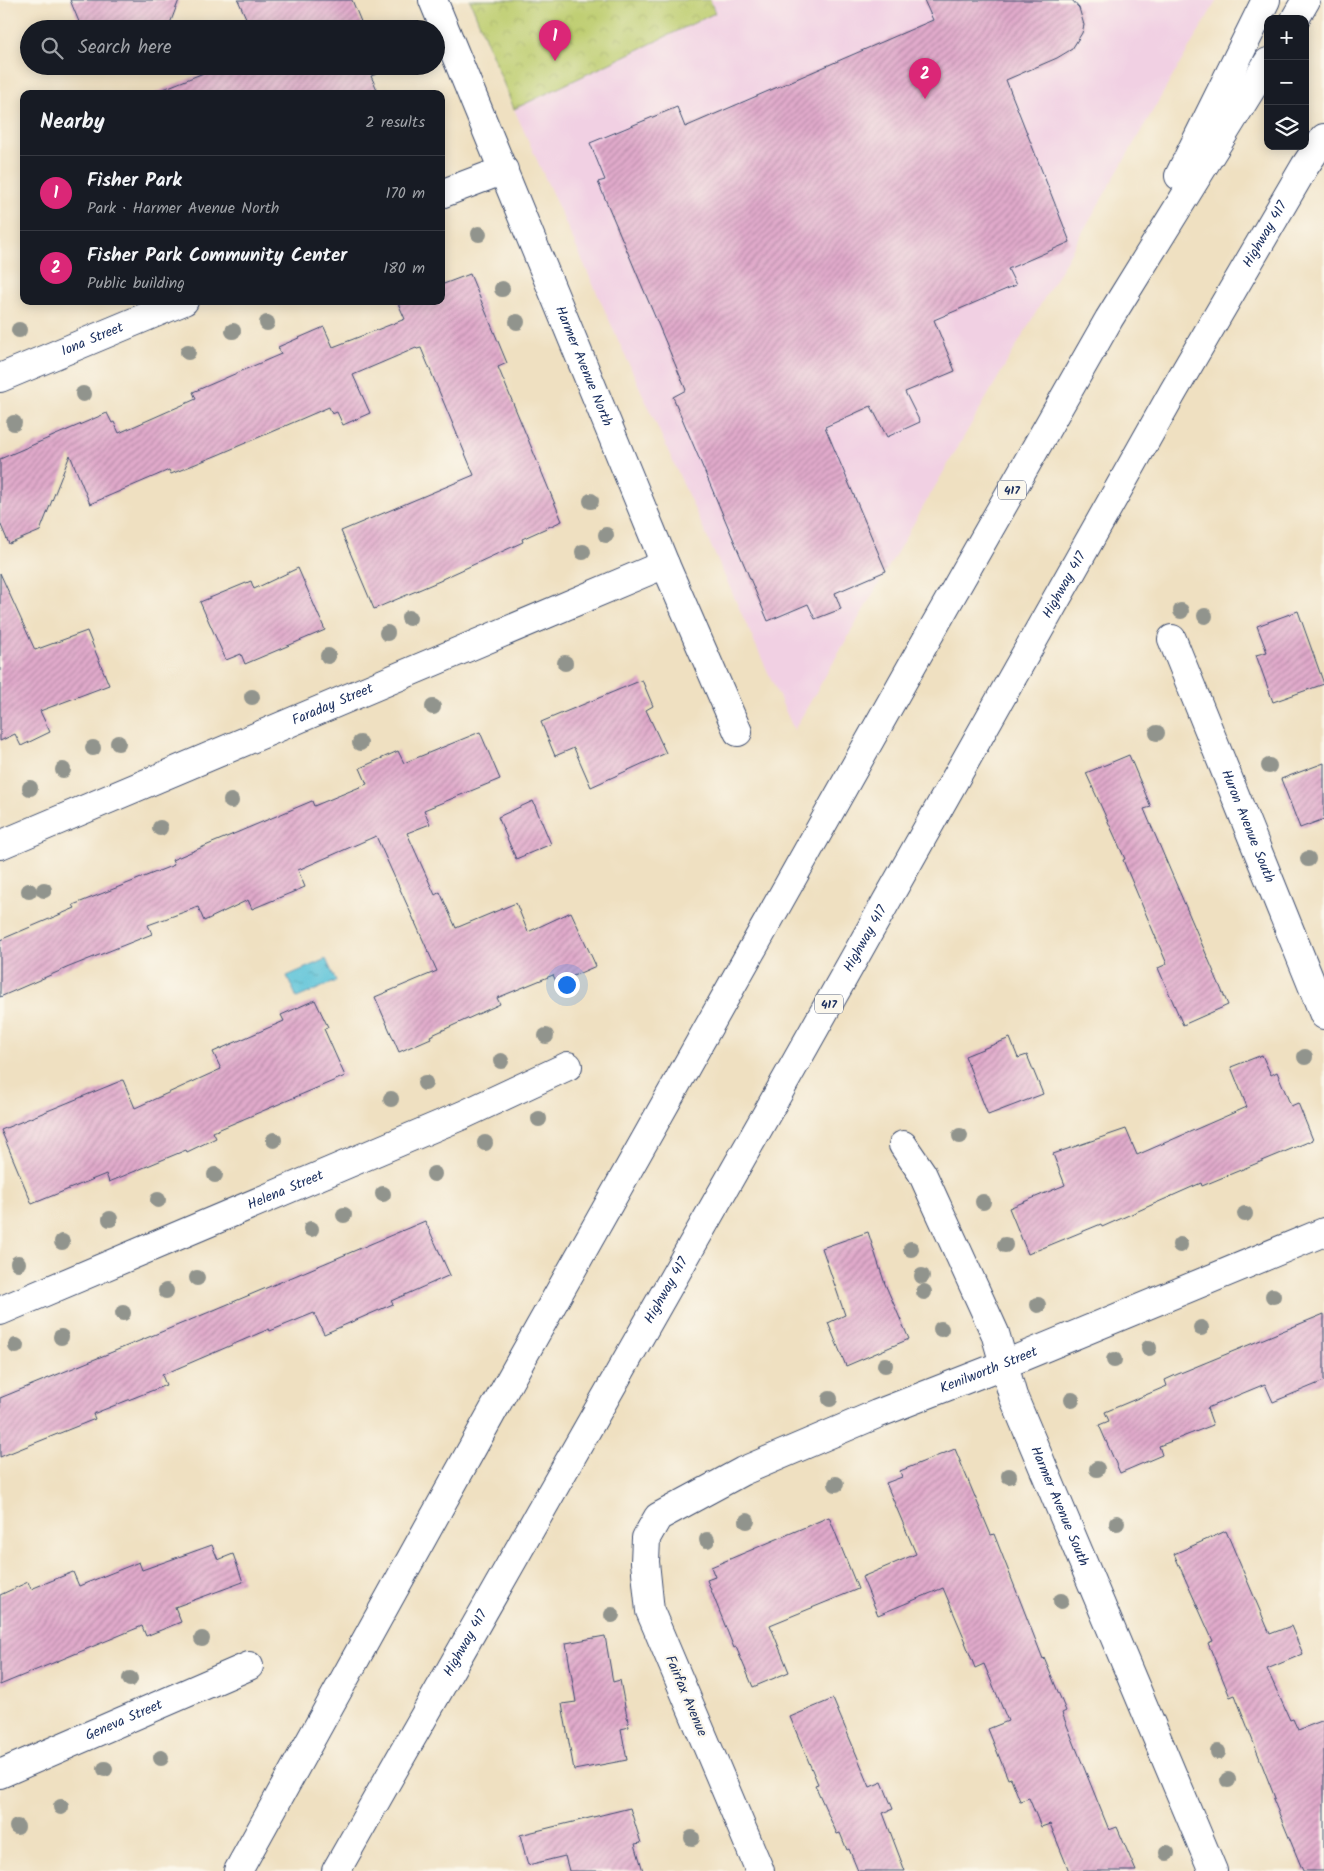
<!DOCTYPE html>
<meta charset="utf-8">
<style>
body{margin:0;font-family:Kalam,sans-serif;background:#242831;color:#f1f3f6}
.controls{position:absolute;right:15px;top:15px;display:grid;overflow:hidden;border-radius:10px;box-shadow:0 2px 12px #0003}
.controls button{width:45px;height:45px;display:grid;place-items:center;padding:0;border:0;border-bottom:1px solid #363941;background:#171b24;color:#f1f3f6;font:25px sans-serif}
.you{position:absolute;left:566px;top:984px;width:18px;height:18px;margin:-12px;border:4px solid #fff;border-radius:50%;background:#1a73e8;box-shadow:0 0 0 8px #1a73e833}
.badge{display:grid;place-items:center;width:32px;height:32px;border-radius:50%;background:#db2777;color:#fff;font-size:16px;font-weight:700}
.pin{position:absolute;translate:-50% -41px;filter:drop-shadow(0 1px 2px #0008)}
.pin::after{content:'';position:absolute;top:26px;width:18px;height:15px;background:inherit;clip-path:polygon(0 0,100% 0,50% 100%)}
.list{margin:0;padding:0;list-style:none}
h2{display:flex;justify-content:space-between;align-items:center;height:65px;margin:0;padding:0 20px;font-size:21px}
h2 small{font-size:16px;font-weight:400;color:#9ea1a6}
.list li{display:grid;grid-template-columns:32px 1fr auto;gap:15px;align-items:center;box-sizing:border-box;height:75px;padding:0 20px;border-top:1px solid #363941}
.list b{display:block;font-size:19px;white-space:nowrap}
.list p{margin:0;font-size:16px;white-space:nowrap;color:#9ea1a6}
.list em{font-size:16px;font-style:normal;color:#9ea1a6}
.icon{flex:none;width:28px;height:28px;fill:none;stroke:currentColor;stroke-width:2;stroke-linecap:round;stroke-linejoin:round}
.map{position:relative;flex:none;width:1324px;height:1871px;overflow:hidden}
.search{position:absolute;background:#171b24;box-shadow:0 2px 12px #0003;left:20px;top:20px;width:425px;height:55px;display:flex;align-items:center;gap:12px;box-sizing:border-box;padding:0 18px;border-radius:28px;color:#9ea1a6;font-size:19px}
.panel{position:absolute;background:#171b24;box-shadow:0 2px 12px #0003;left:20px;top:90px;width:425px;height:215px;border-radius:10px}
.map>svg:first-child{display:block}
.built{fill:#f1d0e3}
.park{fill:url(#park-crowns);stroke:#6c7e66}
.water{fill:url(#water-ripples);stroke:#3b799b}
.building{fill:url(#building-hatch)}
.lines{fill:none;stroke-linecap:round;stroke-linejoin:round}
.minor-casing{stroke:#3b4a6d;stroke-width:30}
.highway-casing{stroke:#3b4a6d;stroke-width:30}
.minor{stroke:#fff;stroke-width:28}
.highway{stroke:#fff;stroke-width:28}
.tree{fill:#91948d}
.labels{text-anchor:middle;dominant-baseline:central;stroke-width:4.5;stroke-linejoin:round;paint-order:stroke}
.shield{fill:#fbf7ec;stroke:#5e6b89;stroke-width:1}
.shield-label{font-size:12px;font-weight:bold;fill:#1b2f5e}
.street-label{font-size:14px;fill:#1b2f5e;stroke:#fbf7ec}
</style>
<div class="map">
<svg width="1324" height="1871" viewBox="0 0 1324 1871">
<defs>
<pattern id="park-crowns" width="20" height="18" patternUnits="userSpaceOnUse" patternTransform="scale(1.25)"><rect width="20" height="18" fill="#becd6f"/><path d="M2 6a3 3 0 1 1 6 0M12 15a3 3 0 1 1 6 0" fill="none" stroke="#a3b063"/></pattern>
<pattern id="water-ripples" width="26" height="14" patternUnits="userSpaceOnUse" patternTransform="scale(1.25)"><rect width="26" height="14" fill="#5bc3d8"/><path d="M2 4q2-2 4 0t4 0M15 11q2-2 4 0t4 0" fill="none" stroke="#4a9fb2"/></pattern>
<pattern id="building-hatch" width="6" height="6" patternUnits="userSpaceOnUse" patternTransform="scale(1.25)"><rect width="6" height="6" fill="#e1aacb"/><path d="M-1 1l2-2M0 6l6-6M5 7l2-2" fill="none" stroke="#b68ba8"/></pattern>
</defs>
<rect width="100%" height="100%" fill="#fbf7ec"/>
<filter id="ink" filterUnits="userSpaceOnUse"><feTurbulence type="fractalNoise" baseFrequency=".02" numOctaves="2"/><feDisplacementMap in="SourceGraphic" scale="10" xChannelSelector="R" yChannelSelector="G"/><feConvolveMatrix kernelMatrix="1 2 1 2 8 2 1 2 1" color-interpolation-filters="sRGB"/></filter>
<filter id="wash" filterUnits="userSpaceOnUse"><feTurbulence type="fractalNoise" baseFrequency=".0096" numOctaves="4" result="noise"/><feDisplacementMap in="SourceGraphic" scale="20" xChannelSelector="R" yChannelSelector="G"/><feGaussianBlur stdDeviation="1.12" result="paint"/><feColorMatrix in="noise" values="0 0 0 0 0 0 0 0 0 0 0 0 0 0 0 0 0 1.4 0 .05"/><feComposite in="paint" operator="in"/></filter>
<g filter="url(#wash)">
<rect width="100%" height="100%" fill="#efe0c1"/>
<polygon class="built" points="710,0 1217,0 794,730 514,109 715,13"/>
<polygon class="park" points="470,0 710,0 715,13 514,109"/>
<polygon class="water" points="326,959 336,981 297,998 287,976"/>
<g id="blocks">
<g class="building">
<polygon points="70,0 179,0 168,29 82,29"/>
<polygon points="238,0 352,0 364,29 251,29"/>
<polygon points="924,0 1072,0 1079,8 1084,25 1082,33 1072,49 1057,58 1006,80 1070,242 1008,269 1016,285 934,320 955,371 905,392 920,422 887,437 871,406 825,427 886,571 835,593 841,609 815,619 808,604 768,621 673,397 686,390 598,182 605,180 590,143 677,107 685,127 933,20"/>
<polygon points="221,66 380,66 382,72 371,76 379,94 156,94 156,92"/>
<polygon points="470,274 507,363 498,367 562,521 522,539 523,542 442,579 442,580 374,609 341,531 474,475 421,348 417,349 416,348 353,375 370,413 343,425 337,412 332,414 329,407 220,454 171,474 169,470 90,504 70,455 40,531 9,544 0,523 0,459 107,413 112,423 114,422 119,433 196,399 193,392 281,354 278,347 324,327 333,347 405,319 397,301 441,301 441,285"/>
<polygon points="298,568 325,630 245,664 241,654 226,660 200,602 251,581 254,589"/>
<polygon points="0,573 35,650 87,631 109,685 40,711 50,732 21,746 15,734 0,741"/>
<polygon points="1298,611 1324,684 1273,702 1256,655 1267,652 1257,626"/>
<polygon points="642,680 653,706 646,710 666,753 591,787 574,748 555,756 541,722"/>
<polygon points="480,732 500,779 424,810 430,824 407,833 435,895 440,892 456,928 516,903 528,932 571,912 596,966 557,983 553,975 497,998 500,1004 430,1036 431,1038 399,1052 375,997 437,971 376,836 298,870 305,887 252,909 248,900 204,921 198,907 148,925 152,934 69,967 0,997 0,940 75,908 73,905 174,865 172,860 312,801 314,806 367,784 360,768 398,751 404,763"/>
<polygon points="1129,755 1151,807 1144,809 1228,1005 1183,1025 1158,968 1167,964 1123,860 1125,859 1086,773"/>
<polygon points="1324,763 1324,819 1300,828 1281,779"/>
<polygon points="533,801 551,844 516,859 498,817"/>
<polygon points="315,1000 328,1027 324,1029 345,1076 213,1132 216,1138 187,1152 186,1150 109,1182 106,1174 32,1204 1,1130 123,1080 135,1108 221,1069 213,1052 284,1021 281,1015"/>
<polygon points="1010,1038 1018,1058 1027,1055 1043,1094 988,1115 965,1056"/>
<polygon points="1262,1055 1271,1075 1277,1072 1291,1106 1298,1103 1313,1140 1202,1186 1201,1183 1102,1227 1101,1224 1028,1254 1009,1208 1065,1185 1053,1154 1126,1129 1137,1155 1247,1107 1231,1067"/>
<polygon points="425,1221 450,1275 391,1301 393,1304 324,1334 314,1313 270,1331 269,1329 162,1375 166,1385 93,1414 95,1419 0,1457 0,1398 188,1321"/>
<polygon points="868,1232 885,1284 909,1339 846,1366 828,1323 845,1315 822,1248"/>
<polygon points="1324,1314 1324,1381 1273,1402 1265,1384 1207,1408 1213,1425 1159,1446 1162,1455 1120,1473 1099,1425 1109,1421 1105,1412 1167,1386 1165,1380 1178,1374"/>
<polygon points="955,1449 991,1535 994,1534 1043,1659 1044,1658 1066,1711 1062,1713 1109,1830 1117,1827 1136,1871 1069,1871 1050,1824 1041,1827 1029,1798 1020,1801 1011,1778 1008,1779 988,1729 1008,1721 984,1664 975,1668 965,1642 966,1642 943,1588 878,1615 862,1577 916,1554 886,1483 902,1477 900,1471"/>
<polygon points="829,1517 858,1589 770,1625 789,1672 753,1687 736,1647 734,1648 707,1580 715,1577 711,1567"/>
<polygon points="1226,1531 1270,1634 1291,1626 1303,1654 1267,1669 1290,1720 1293,1719 1298,1730 1324,1720 1324,1871 1303,1871 1273,1799 1275,1798 1235,1695 1230,1697 1208,1643 1213,1641 1174,1554"/>
<polygon points="212,1545 218,1560 233,1554 243,1582 175,1607 181,1622 146,1636 142,1626 0,1685 0,1595 28,1582 31,1589 73,1572 79,1586 139,1562 142,1570"/>
<polygon points="605,1636 613,1682 620,1680 629,1727 621,1729 627,1760 574,1770 562,1704 576,1702 566,1643"/>
<polygon points="833,1699 870,1787 882,1782 893,1809 883,1813 905,1871 858,1871 849,1849 847,1850 840,1833 837,1834 815,1785 818,1784 790,1717"/>
<polygon points="630,1808 641,1843 635,1844 643,1871 569,1871 565,1856 528,1865 520,1835"/>
</g>
</g>
</g>
<g filter="url(#ink)">
<use href="#blocks" fill-opacity="0" stroke="#3b4a6d" stroke-width="1"/>
<g class="lines">
<g class="minor-casing">
<g id="minor">
<path id="s1" d="M433 0 665 564 738 732"/>
<polyline points="441,194 504,170"/>
<path id="s2" d="M0 378 184 301"/>
<path id="s3" d="M1172 639 1324 1015"/>
<path id="s4" d="M0 845 665 564"/>
<path id="s5" d="M903 1145 922 1173 995 1333 1013 1396 1213 1871"/>
<path id="s6" d="M0 1311 463 1115 568 1066"/>
<path id="s7" d="M0 1774 249 1666"/>
<path id="s8" d="M760 1871 650 1611 645 1562 646 1538 658 1517 743 1471 877 1414 1005 1364 1324 1232"/>
</g>
</g>
<g class="highway-casing">
<g id="highway">
<polyline points="1295,19 1306,0"/>
<polyline points="1179,176 1266,0"/>
<polyline points="238,1871 520,1362 915,660 1109,319 1268,62"/>
<path id="s9" d="M336 1871 770 1108 1173 392 1305 166 1324 138"/>
</g>
</g>
<use href="#minor" class="minor"/>
<use href="#highway" class="highway"/>
</g>
<g class="tree">
<circle cx="479" cy="234" r="8"/>
<circle cx="502" cy="289" r="8"/>
<circle cx="517" cy="322" r="8"/>
<circle cx="267" cy="323" r="8"/>
<circle cx="19" cy="330" r="8"/>
<circle cx="233" cy="331" r="8"/>
<circle cx="188" cy="352" r="8"/>
<circle cx="83" cy="394" r="8"/>
<circle cx="14" cy="423" r="8"/>
<circle cx="591" cy="501" r="8"/>
<circle cx="606" cy="535" r="8"/>
<circle cx="583" cy="552" r="8"/>
<circle cx="1181" cy="611" r="8"/>
<circle cx="1205" cy="616" r="8"/>
<circle cx="409" cy="618" r="8"/>
<circle cx="387" cy="633" r="8"/>
<circle cx="328" cy="656" r="8"/>
<circle cx="565" cy="663" r="8"/>
<circle cx="252" cy="697" r="8"/>
<circle cx="433" cy="707" r="8"/>
<circle cx="1157" cy="733" r="8"/>
<circle cx="118" cy="743" r="8"/>
<circle cx="360" cy="743" r="8"/>
<circle cx="93" cy="748" r="8"/>
<circle cx="1269" cy="766" r="8"/>
<circle cx="63" cy="770" r="8"/>
<circle cx="30" cy="788" r="8"/>
<circle cx="231" cy="801" r="8"/>
<circle cx="160" cy="828" r="8"/>
<circle cx="1308" cy="859" r="8"/>
<circle cx="44" cy="890" r="8"/>
<circle cx="29" cy="891" r="8"/>
<circle cx="546" cy="1036" r="8"/>
<circle cx="1305" cy="1057" r="8"/>
<circle cx="501" cy="1061" r="8"/>
<circle cx="425" cy="1083" r="8"/>
<circle cx="391" cy="1099" r="8"/>
<circle cx="539" cy="1119" r="8"/>
<circle cx="960" cy="1136" r="8"/>
<circle cx="274" cy="1140" r="8"/>
<circle cx="485" cy="1143" r="8"/>
<circle cx="434" cy="1174" r="8"/>
<circle cx="215" cy="1175" r="8"/>
<circle cx="383" cy="1194" r="8"/>
<circle cx="158" cy="1200" r="8"/>
<circle cx="983" cy="1202" r="8"/>
<circle cx="1245" cy="1214" r="8"/>
<circle cx="344" cy="1215" r="8"/>
<circle cx="110" cy="1219" r="8"/>
<circle cx="311" cy="1229" r="8"/>
<circle cx="62" cy="1242" r="8"/>
<circle cx="1005" cy="1245" r="8"/>
<circle cx="1180" cy="1245" r="8"/>
<circle cx="911" cy="1249" r="8"/>
<circle cx="18" cy="1263" r="8"/>
<circle cx="922" cy="1276" r="8"/>
<circle cx="197" cy="1278" r="8"/>
<circle cx="166" cy="1291" r="8"/>
<circle cx="924" cy="1292" r="8"/>
<circle cx="1273" cy="1296" r="8"/>
<circle cx="1038" cy="1305" r="8"/>
<circle cx="123" cy="1313" r="8"/>
<circle cx="1201" cy="1328" r="8"/>
<circle cx="941" cy="1329" r="8"/>
<circle cx="61" cy="1337" r="8"/>
<circle cx="16" cy="1346" r="8"/>
<circle cx="1149" cy="1348" r="8"/>
<circle cx="1114" cy="1360" r="8"/>
<circle cx="885" cy="1365" r="8"/>
<circle cx="830" cy="1399" r="8"/>
<circle cx="1072" cy="1400" r="8"/>
<circle cx="1097" cy="1469" r="8"/>
<circle cx="1009" cy="1476" r="8"/>
<circle cx="836" cy="1484" r="8"/>
<circle cx="747" cy="1521" r="8"/>
<circle cx="1117" cy="1523" r="8"/>
<circle cx="707" cy="1540" r="8"/>
<circle cx="1061" cy="1601" r="8"/>
<circle cx="612" cy="1615" r="8"/>
<circle cx="202" cy="1639" r="8"/>
<circle cx="130" cy="1679" r="8"/>
<circle cx="1218" cy="1752" r="8"/>
<circle cx="161" cy="1758" r="8"/>
<circle cx="105" cy="1769" r="8"/>
<circle cx="1228" cy="1780" r="8"/>
<circle cx="61" cy="1807" r="8"/>
<circle cx="17" cy="1827" r="8"/>
<circle cx="692" cy="1838" r="8"/>
<circle cx="1167" cy="1853" r="8"/>
</g>
</g>
<g class="labels">
<g class="shield">
<rect x="998" y="480.5" width="28" height="19" rx="4"/>
<rect x="815" y="994.5" width="28" height="19" rx="4"/>
</g>
<g class="shield-label">
<text x="1012" y="490">417</text>
<text x="829" y="1004">417</text>
</g>
<g class="street-label">
<text stroke="none"><textPath href="#s9" startOffset="1882">Highway 417</textPath></text>
<text stroke="none"><textPath href="#s2" startOffset="100">Iona Street</textPath></text>
<text stroke="none"><textPath href="#s1" startOffset="396">Harmer Avenue North</textPath></text>
<text stroke="none"><textPath href="#s9" startOffset="1478">Highway 417</textPath></text>
<text stroke="none"><textPath href="#s4" startOffset="361">Faraday Street</textPath></text>
<text stroke="none"><textPath href="#s3" startOffset="202">Huron Avenue South</textPath></text>
<text stroke="none"><textPath href="#s9" startOffset="1072">Highway 417</textPath></text>
<text stroke="none"><textPath href="#s6" startOffset="310">Helena Street</textPath></text>
<text stroke="none"><textPath href="#s9" startOffset="668">Highway 417</textPath></text>
<text stroke="none"><textPath href="#s8" startOffset="742">Kenilworth Street</textPath></text>
<text stroke="none"><textPath href="#s5" startOffset="395">Harmer Avenue South</textPath></text>
<text stroke="none"><textPath href="#s9" startOffset="262">Highway 417</textPath></text>
<text transform="translate(686 1696) rotate(67)">Fairfax Avenue</text>
<text stroke="none"><textPath href="#s7" startOffset="135">Geneva Street</textPath></text>
</g>
</g>
</svg>
<div class="controls">
<button>+</button>
<button>−</button>
<button><svg class="icon" aria-label="layers" viewBox="0 0 24 24"><path d="M12 4l9 5-9 5-9-5zM3 14l9 5 9-5"/></svg></button>
</div>
<div class="you"></div>
<div class="pin badge" style="left:555px;top:61px">1</div>
<div class="pin badge" style="left:925px;top:99px">2</div>
<div class="search"><svg class="icon" aria-label="search" viewBox="0 0 24 24"><circle cx="10" cy="10" r="6"/><path d="M15 15l6 6"/></svg>Search here</div>
<section class="panel">
<h2>Nearby<small>2 results</small></h2>
<ul class="list">
<li><span class="badge">1</span><div><b>Fisher Park</b><p>Park · Harmer Avenue North</p></div><em>170 m</em></li>
<li><span class="badge">2</span><div><b>Fisher Park Community Center</b><p>Public building</p></div><em>180 m</em></li>
</ul>
</section>
</div>
